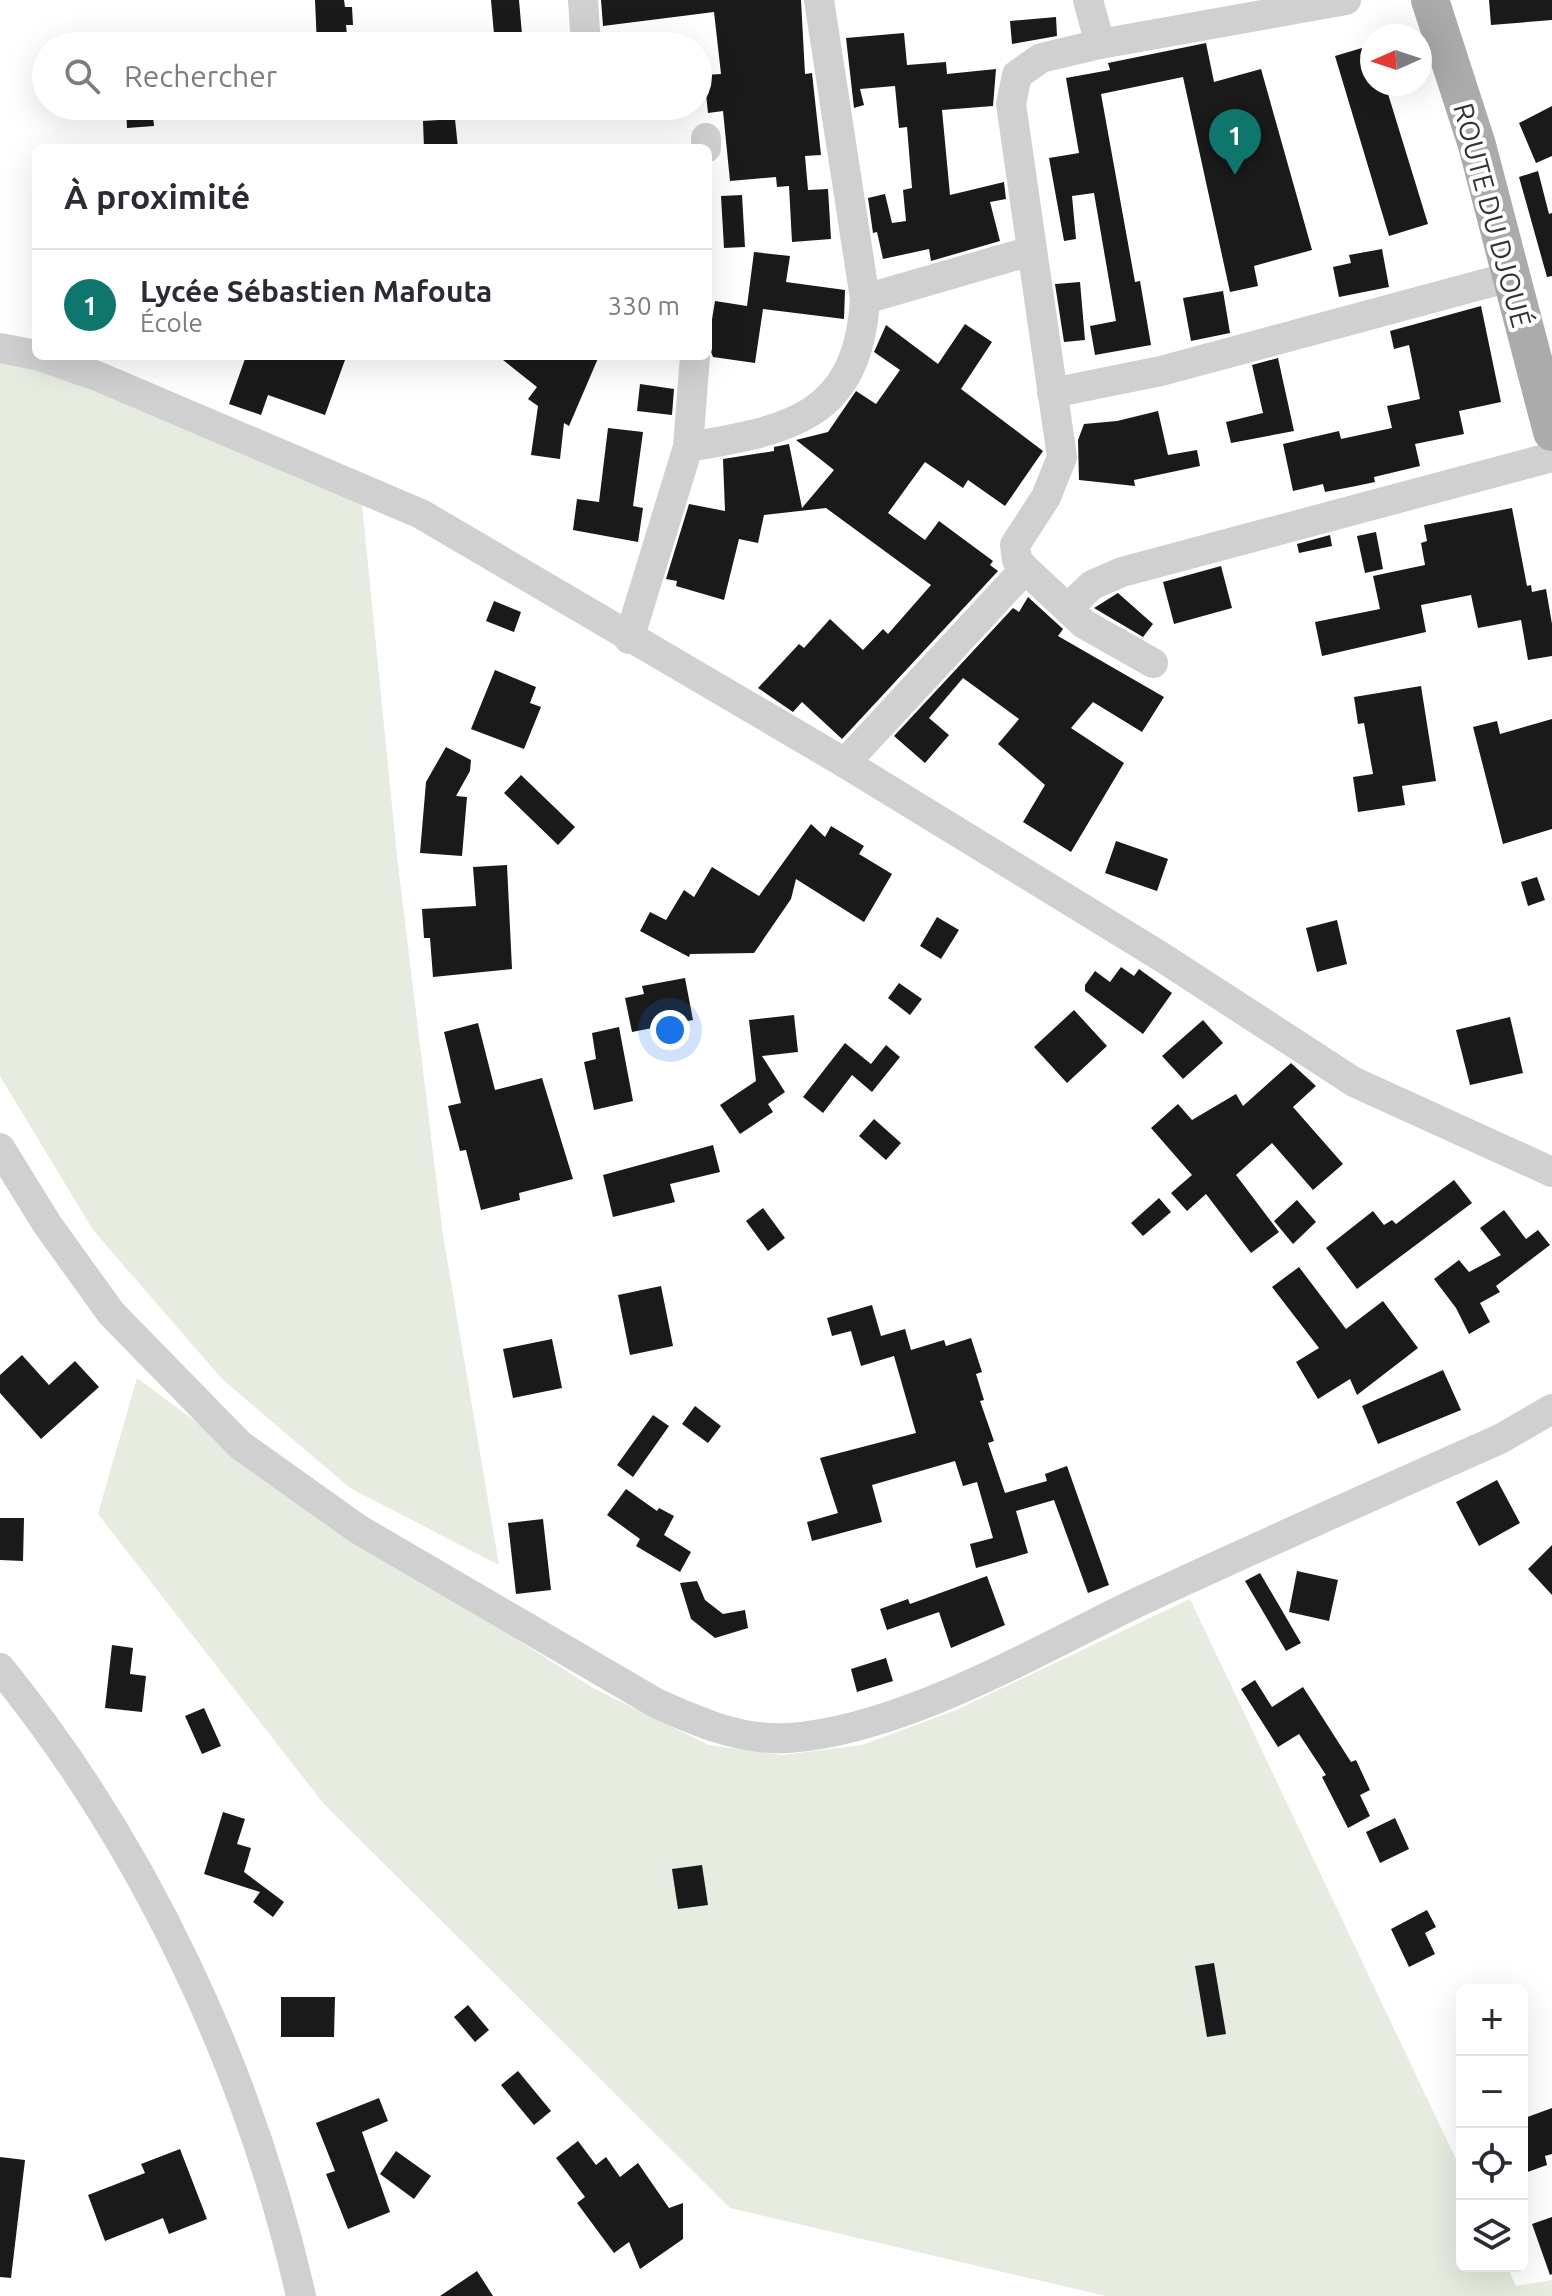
<!DOCTYPE html>
<html lang="fr">
<meta charset="utf-8">
<style>
body{margin:0;font-family:Ubuntu,sans-serif;background:#f7f7f7;color:#2b2b33}
.controls{position:absolute;right:24px;bottom:24px;display:grid;overflow:hidden;border-radius:12px;box-shadow:0 8px 32px #0002}
.controls button{width:72px;height:72px;display:grid;place-items:center;padding:0;border:0;border-bottom:2px solid #e1e1e2;background:#fff;color:#2b2b33;font:40px sans-serif}
.compass{position:absolute;left:1360px;top:24px;width:72px;height:72px;border-radius:50%;background:#fff;box-shadow:0 8px 32px #0002;rotate:267deg}
.you{position:absolute;left:670px;top:1030px;width:28px;height:28px;margin:-20px;border:6px solid #fff;border-radius:50%;background:#1a73e8;box-shadow:0 0 0 12px #1a73e833}
.badge{display:grid;place-items:center;width:52px;height:52px;border-radius:50%;background:#0f766e;color:#fff;font-size:26px;font-weight:700}
.pin{position:absolute;translate:-50% -66px;filter:drop-shadow(0 2px 4px #0008)}
.pin::after{content:'';position:absolute;top:42px;width:28px;height:24px;background:inherit;clip-path:polygon(0 0,100% 0,50% 100%)}
.list{margin:0;padding:0;list-style:none}
h2{display:flex;justify-content:space-between;align-items:center;height:104px;margin:0;padding:0 32px;font-size:34px}
h2 small{font-size:26px;font-weight:400;color:#7c7c81}
.list li{display:grid;grid-template-columns:52px 1fr auto;gap:24px;align-items:center;box-sizing:border-box;height:112px;padding:0 32px;border-top:2px solid #e1e1e2}
.list b{display:block;font-size:30px;white-space:nowrap}
.list p{margin:0;font-size:26px;white-space:nowrap;color:#7c7c81}
.list em{font-size:26px;font-style:normal;color:#7c7c81}
.icon{flex:none;width:44px;height:44px;fill:none;stroke:currentColor;stroke-width:2;stroke-linecap:round;stroke-linejoin:round}
.map{position:relative;flex:none;width:1552px;height:2296px;overflow:hidden}
.search{position:absolute;background:#fff;box-shadow:0 8px 32px #0002;left:32px;top:32px;width:680px;height:88px;display:flex;align-items:center;gap:20px;box-sizing:border-box;padding:0 28px;border-radius:44px;color:#7c7c81;font-size:30px}
.panel{position:absolute;background:#fff;box-shadow:0 8px 32px #0002;left:32px;top:144px;width:680px;height:216px;border-radius:12px}
.map>svg:first-child{display:block}
.green{fill:#e6ecdf}
.building{fill:#1a1a1a}
.lines{fill:none;stroke-linecap:round;stroke-linejoin:round}
.minor{stroke:#d0d0d0;stroke-width:30}
.major{stroke:#ababab;stroke-width:38}
.labels{text-anchor:middle;dominant-baseline:central;stroke-width:8;stroke-linejoin:round;paint-order:stroke}
.street-label{font-size:28px;fill:#333;stroke:#fff}
</style>
<div class="map">
<svg width="1552" height="2296" viewBox="0 0 1552 2296">
<rect width="100%" height="100%" fill="#fff"/>
<g class="green">
<polygon points="0,361 32,362 362,504 397,856 443,1235 499,1565 350,1488 222,1379 93,1230 0,1076"/>
<polygon points="137,1378 323,1516 595,1689 709,1745 783,1755 862,1745 956,1710 1190,1599 1462,2172 1462,2266 1507,2266 1516,2286 1552,2280 1552,2296 1106,2296 730,2208 324,1804 98,1514"/>
</g>
<g class="building">
<polygon points="315,0 344,0 345,7 352,7 353,25 346,25 348,46 317,46"/>
<polygon points="491,0 519,0 523,46 495,46"/>
<polygon points="601,0 801,0 805,74 812,73 821,155 805,156 808,190 828,189 831,239 792,242 789,186 777,187 776,177 730,181 723,111 708,113 704,75 721,74 714,12 603,26"/>
<polygon points="1489,0 1552,0 1552,20 1491,25"/>
<polygon points="1056,17 1057,36 1012,44 1010,21"/>
<polygon points="904,33 907,65 946,62 947,74 996,69 993,106 942,110 950,195 1004,182 1006,199 990,202 1000,241 931,261 929,249 883,259 877,232 873,233 868,198 885,194 892,223 906,221 903,190 912,188 907,127 899,128 895,86 860,89 864,105 854,108 846,38"/>
<polygon points="1206,43 1214,82 1261,69 1312,250 1254,266 1258,286 1230,292 1183,77 1101,94 1135,282 1140,281 1151,345 1095,355 1090,326 1116,321 1094,193 1072,196 1076,239 1064,241 1049,158 1079,153 1066,78 1110,70 1108,63"/>
<polygon points="1372,45 1372,84 1385,84 1428,224 1389,236 1335,56"/>
<polygon points="126,106 152,106 154,126 127,128"/>
<polygon points="1552,106 1552,156 1536,163 1519,123"/>
<polygon points="455,119 458,148 424,148 423,121"/>
<polygon points="1538,171 1549,214 1552,213 1552,276 1547,277 1519,177"/>
<polygon points="742,195 745,247 724,248 721,196"/>
<polygon points="1382,249 1389,287 1339,297 1333,267 1351,263 1349,255"/>
<polygon points="754,252 790,256 786,282 845,290 844,319 763,309 755,363 713,357 708,344 715,301 747,306"/>
<polygon points="1080,282 1085,340 1064,342 1055,284"/>
<polygon points="1223,291 1230,333 1191,341 1183,298"/>
<polygon points="1481,306 1501,402 1459,411 1464,434 1415,444 1420,466 1374,477 1375,482 1356,486 1325,492 1323,484 1293,491 1283,444 1339,431 1341,439 1392,428 1387,406 1420,399 1409,345 1394,349 1390,331"/>
<polygon points="965,324 992,342 961,389 1043,451 1005,506 968,480 963,488 925,462 888,513 925,540 939,521 993,561 990,565 998,571 842,739 802,702 793,712 758,688 799,644 804,648 830,619 863,650 883,629 888,634 931,585 826,508 764,515 758,543 739,539 724,600 676,586 677,581 666,579 689,504 725,511 723,459 774,451 774,447 789,444 802,508 834,470 796,440 828,432 856,391 876,404 900,370 874,352 886,325 938,364"/>
<polygon points="246,356 334,356 345,360 325,415 268,395 261,415 229,404"/>
<polygon points="498,356 599,356 569,426 564,423 560,459 531,455 538,406 528,399 537,387"/>
<polygon points="1278,358 1294,431 1231,443 1226,422 1263,413 1252,365"/>
<polygon points="640,384 674,389 672,415 637,411"/>
<polygon points="1158,411 1168,455 1197,450 1200,466 1134,480 1135,486 1079,480 1078,440 1084,424 1117,421"/>
<polygon points="608,428 643,432 633,506 643,508 638,542 573,530 577,499 599,502"/>
<polygon points="1512,508 1527,586 1531,585 1532,592 1546,589 1552,624 1552,656 1528,660 1521,620 1478,628 1471,595 1421,605 1426,632 1322,656 1315,622 1380,609 1373,576 1425,565 1421,543 1427,541 1424,525"/>
<polygon points="1376,532 1383,569 1365,573 1357,536"/>
<polygon points="1330,535 1332,546 1299,553 1297,544"/>
<polygon points="1221,566 1232,608 1174,624 1163,582"/>
<polygon points="1118,593 1153,624 1143,637 1094,608"/>
<polygon points="1028,597 1063,629 1058,636 1164,697 1142,732 1093,702 1071,728 1124,763 1071,852 1023,822 1045,785 998,744 1019,719 963,678 929,718 949,735 925,763 894,736 1013,608 1019,612"/>
<polygon points="494,601 521,612 514,632 486,621"/>
<polygon points="495,670 536,687 530,703 541,707 524,749 471,729"/>
<polygon points="1421,686 1436,781 1402,786 1405,805 1358,812 1353,777 1373,774 1364,723 1358,724 1354,697"/>
<polygon points="1552,719 1552,829 1503,844 1473,727 1497,721 1500,734"/>
<polygon points="446,747 471,760 470,771 456,796 467,797 462,856 420,853 426,782"/>
<polygon points="521,775 575,827 558,845 504,793"/>
<polygon points="811,824 825,837 831,826 864,846 859,854 892,874 864,922 796,879 791,899 754,953 690,954 689,957 640,931 650,912 666,920 684,890 694,897 712,867 759,896"/>
<polygon points="1116,841 1168,859 1157,891 1105,873"/>
<polygon points="507,865 512,969 433,977 430,938 424,938 422,909 476,906 473,867"/>
<polygon points="1537,877 1545,900 1528,906 1521,882"/>
<polygon points="937,917 959,930 941,959 920,946"/>
<polygon points="1337,920 1347,964 1317,972 1306,928"/>
<polygon points="1121,967 1134,976 1139,969 1172,993 1143,1034 1085,991 1085,985 1095,971 1110,982"/>
<polygon points="685,978 693,1020 632,1032 625,998 644,994 642,986"/>
<polygon points="899,983 922,999 910,1015 888,998"/>
<polygon points="1074,1010 1107,1046 1067,1083 1034,1047"/>
<polygon points="794,1015 798,1052 762,1056 785,1092 768,1104 773,1112 740,1134 720,1105 756,1081 749,1020"/>
<polygon points="1510,1017 1523,1073 1470,1085 1456,1030"/>
<polygon points="1203,1020 1223,1043 1183,1079 1162,1056"/>
<polygon points="478,1023 495,1090 542,1078 573,1179 519,1193 520,1200 481,1210 466,1150 460,1151 448,1106 461,1103 444,1032"/>
<polygon points="619,1027 633,1101 594,1110 584,1062 596,1059 592,1033"/>
<polygon points="845,1043 871,1064 886,1045 900,1057 872,1092 852,1075 823,1113 803,1097"/>
<polygon points="1291,1063 1316,1086 1293,1107 1343,1164 1313,1190 1272,1143 1236,1175 1279,1232 1251,1253 1206,1194 1187,1211 1171,1193 1192,1175 1151,1128 1178,1104 1192,1120 1236,1094 1243,1106"/>
<polygon points="874,1119 901,1143 886,1160 859,1136"/>
<polygon points="713,1145 720,1172 670,1184 675,1202 613,1217 603,1175"/>
<polygon points="1454,1180 1472,1203 1357,1289 1326,1248 1373,1211 1384,1225 1392,1220 1396,1224"/>
<polygon points="1159,1198 1171,1212 1143,1236 1131,1223"/>
<polygon points="1297,1200 1316,1222 1293,1244 1274,1221"/>
<polygon points="763,1208 785,1238 768,1251 746,1221"/>
<polygon points="1504,1210 1526,1239 1538,1230 1550,1245 1496,1286 1500,1292 1480,1303 1490,1322 1469,1334 1456,1308 1434,1279 1459,1260 1469,1272 1501,1255 1480,1228"/>
<polygon points="1299,1267 1346,1329 1383,1301 1418,1348 1357,1395 1350,1379 1318,1399 1296,1362 1319,1348 1272,1287"/>
<polygon points="661,1286 673,1346 630,1355 618,1295"/>
<polygon points="872,1305 881,1336 905,1329 911,1350 944,1340 946,1346 971,1338 982,1372 976,1374 984,1400 980,1401 994,1441 988,1443 1005,1493 1047,1481 1045,1474 1067,1466 1109,1585 1088,1593 1054,1500 1016,1511 1028,1553 976,1568 970,1544 993,1538 977,1482 963,1486 955,1461 872,1485 882,1522 812,1541 807,1522 838,1513 820,1458 916,1433 894,1356 861,1366 851,1331 832,1336 827,1318"/>
<polygon points="552,1339 562,1388 513,1398 503,1349"/>
<polygon points="22,1355 49,1385 75,1361 99,1387 41,1439 0,1393 0,1375"/>
<polygon points="1443,1370 1461,1410 1378,1444 1362,1406"/>
<polygon points="695,1406 721,1426 708,1443 682,1424"/>
<polygon points="653,1415 669,1426 633,1477 617,1465"/>
<polygon points="1497,1480 1520,1523 1479,1546 1456,1502"/>
<polygon points="626,1489 657,1511 659,1508 674,1516 664,1535 691,1552 680,1572 636,1546 640,1539 607,1515"/>
<polygon points="0,1518 24,1518 23,1561 0,1560"/>
<polygon points="543,1519 551,1590 516,1594 508,1523"/>
<polygon points="1552,1545 1552,1595 1528,1569"/>
<polygon points="1297,1571 1338,1580 1329,1621 1289,1612"/>
<polygon points="1260,1573 1301,1643 1286,1651 1245,1581"/>
<polygon points="987,1576 1005,1625 951,1648 939,1612 887,1630 880,1609 908,1599 910,1604"/>
<polygon points="697,1581 705,1600 723,1614 745,1610 748,1628 715,1638 691,1619 680,1583"/>
<polygon points="112,1645 133,1648 130,1674 146,1676 142,1712 105,1708"/>
<polygon points="886,1658 893,1681 857,1692 851,1669"/>
<polygon points="1255,1680 1272,1707 1303,1687 1351,1762 1356,1760 1370,1790 1360,1795 1370,1816 1348,1828 1322,1777 1326,1775 1299,1734 1278,1747 1241,1689"/>
<polygon points="204,1708 221,1746 202,1754 185,1716"/>
<polygon points="223,1812 245,1819 237,1844 251,1848 244,1872 284,1902 273,1917 253,1902 260,1892 204,1874"/>
<polygon points="1395,1818 1409,1849 1380,1863 1366,1832"/>
<polygon points="702,1865 708,1905 678,1909 672,1869"/>
<polygon points="1427,1910 1436,1927 1425,1933 1435,1954 1409,1967 1391,1929"/>
<polygon points="1214,1963 1226,2034 1207,2037 1195,1966"/>
<polygon points="281,1997 335,1997 334,2037 281,2037"/>
<polygon points="468,2005 489,2030 475,2042 454,2017"/>
<polygon points="518,2071 551,2111 534,2125 501,2085"/>
<polygon points="379,2098 388,2121 362,2132 390,2212 348,2229 326,2174 335,2171 316,2123"/>
<polygon points="1552,2108 1552,2154 1545,2156 1547,2165 1522,2174 1522,2119"/>
<polygon points="578,2141 596,2165 606,2157 620,2177 638,2163 669,2208 683,2203 683,2239 640,2269 629,2242 614,2253 577,2203 585,2197 556,2158"/>
<polygon points="180,2149 207,2219 169,2234 163,2218 105,2241 88,2195 145,2173 141,2164"/>
<polygon points="396,2151 431,2176 414,2199 380,2174"/>
<polygon points="0,2157 25,2160 11,2278 0,2277"/>
<polygon points="1552,2217 1552,2274 1550,2275 1532,2224"/>
<polygon points="477,2271 493,2296 440,2296"/>
</g>
<g class="lines">
<g class="minor">
<polyline points="583,0 585,31"/>
<polyline points="1088,0 1100,44"/>
<polyline points="706,138 706,148"/>
<polyline points="865,299 1031,251"/>
<polyline points="0,348 36,355"/>
<polyline points="40,356 97,376 421,514 845,763 1160,956 1354,1082 1552,1172"/>
<polyline points="1052,393 1161,371 1510,277"/>
<path d="M688 447C789 430 858 418 865 299L819 0"/>
<polyline points="1025,569 1084,624 1153,663"/>
<polyline points="1068,608 1092,585 1122,572 1552,457"/>
<polyline points="629,639 688,447 695,356"/>
<polyline points="845,763 1025,569 1017,560 1015,545 1046,497 1062,457 1011,104 1017,75 1041,58 1100,44 1346,0"/>
<path d="M0 1148 47 1224 111 1313 240 1445 358 1529 656 1703C698 1722 741 1741 789 1738 902 1730 1035 1652 1136 1603 1257 1547 1378 1493 1500 1439L1552 1409"/>
<path d="M0 1668C146 1848 250 2071 301 2296"/>
</g>
<polyline class="major" points="1430,0 1477,145 1552,432"/>
</g>
<g class="labels">
<g class="street-label">
<text transform="translate(1493 215) rotate(75)">ROUTE DU DJOUÉ</text>
</g>
</g>
</svg>
<div class="controls">
<button>+</button>
<button>−</button>
<button><svg class="icon" aria-label="locate" viewBox="0 0 24 24"><circle cx="12" cy="12" r="6"/><path d="M12 2v4M12 18v4M2 12h4M18 12h4"/></svg></button>
<button><svg class="icon" aria-label="layers" viewBox="0 0 24 24"><path d="M12 4l9 5-9 5-9-5zM3 14l9 5 9-5"/></svg></button>
</div>
<svg class="compass" viewBox="-18 -18 36 36"><path d="M0-13l5 13h-10z" fill="#e53935"/><path d="M0 13l5-13h-10z" fill="#7c7c81"/></svg>
<div class="you"></div>
<div class="pin badge" style="left:1235px;top:175px">1</div>
<div class="search"><svg class="icon" aria-label="search" viewBox="0 0 24 24"><circle cx="10" cy="10" r="6"/><path d="M15 15l6 6"/></svg>Rechercher</div>
<section class="panel">
<h2>À proximité<small></small></h2>
<ul class="list">
<li><span class="badge">1</span><div><b>Lycée Sébastien Mafouta</b><p>École</p></div><em>330 m</em></li>
</ul>
</section>
</div>
